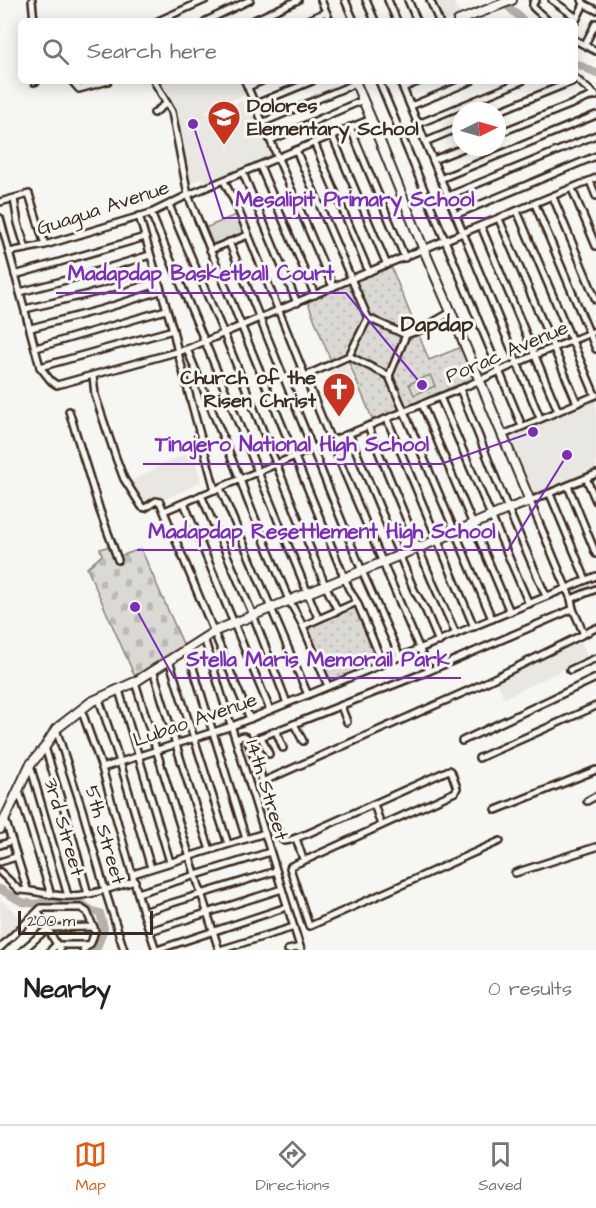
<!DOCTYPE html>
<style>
body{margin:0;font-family:"Architects Daughter",sans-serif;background:#f2f2f2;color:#222}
.compass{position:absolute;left:452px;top:102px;width:54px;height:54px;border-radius:50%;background:#fff;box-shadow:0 3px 15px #0003;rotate:85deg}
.scale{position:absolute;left:18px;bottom:15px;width:135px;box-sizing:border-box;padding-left:6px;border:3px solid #3b2a1e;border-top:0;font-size:16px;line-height:21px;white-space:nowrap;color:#3b2a1e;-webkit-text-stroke:4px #f6f6f2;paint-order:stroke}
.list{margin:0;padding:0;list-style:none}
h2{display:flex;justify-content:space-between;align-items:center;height:78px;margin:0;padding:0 24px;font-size:26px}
h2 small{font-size:20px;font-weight:400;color:#767676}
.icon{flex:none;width:33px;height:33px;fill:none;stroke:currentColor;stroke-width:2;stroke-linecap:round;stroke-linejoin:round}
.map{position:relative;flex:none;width:596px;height:950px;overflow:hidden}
.search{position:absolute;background:#fff;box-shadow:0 3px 15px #0003;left:18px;right:18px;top:18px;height:66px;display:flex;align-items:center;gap:15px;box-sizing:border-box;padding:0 21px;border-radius:9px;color:#767676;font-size:22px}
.sheet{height:174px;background:#fff}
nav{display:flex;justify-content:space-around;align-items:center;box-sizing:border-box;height:84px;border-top:2px solid #e0e0e0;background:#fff;font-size:16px;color:#767676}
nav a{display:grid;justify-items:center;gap:3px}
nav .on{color:#ea580c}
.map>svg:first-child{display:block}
.built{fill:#e8e7e2}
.cemetery{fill:url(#cemetery-stones);stroke:#8a8278;stroke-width:1.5}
.park{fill:url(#park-dots);stroke:#8a8278;stroke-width:1.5}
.pitch{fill:#dad9d3;stroke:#8a8278;stroke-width:1.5}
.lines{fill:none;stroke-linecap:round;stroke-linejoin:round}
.river{stroke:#b6b0a9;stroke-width:8}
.street-casing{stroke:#3b2a1e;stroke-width:10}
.secondary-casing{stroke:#3b2a1e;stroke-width:12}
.street{stroke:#f6f6f2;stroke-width:5}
.secondary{stroke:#f6f6f2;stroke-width:8}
.labels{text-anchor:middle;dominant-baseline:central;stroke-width:6;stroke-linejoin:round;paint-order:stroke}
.poi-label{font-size:20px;font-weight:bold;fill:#3b2a1e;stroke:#f6f6f2;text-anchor:start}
.street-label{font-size:20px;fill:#3b2a1e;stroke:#f6f6f2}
.quarter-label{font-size:22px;font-weight:bold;fill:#3b2a1e;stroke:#f6f6f2}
.leader{fill:none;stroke:#7b2cbf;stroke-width:2}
.callout-dot{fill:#7b2cbf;stroke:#f6f6f2;stroke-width:2}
.callout-label{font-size:21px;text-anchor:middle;font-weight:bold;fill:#7b2cbf;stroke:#f6f6f2;stroke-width:6;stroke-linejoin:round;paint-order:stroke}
</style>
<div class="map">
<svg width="596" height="950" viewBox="0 0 596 950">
<defs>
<pattern id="cemetery-stones" width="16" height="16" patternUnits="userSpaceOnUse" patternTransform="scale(1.5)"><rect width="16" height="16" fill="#dad9d3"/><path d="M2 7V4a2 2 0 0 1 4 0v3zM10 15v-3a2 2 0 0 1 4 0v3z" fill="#bcbab5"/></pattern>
<pattern id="park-dots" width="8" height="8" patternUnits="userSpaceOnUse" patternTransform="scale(1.5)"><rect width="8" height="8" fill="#dad9d3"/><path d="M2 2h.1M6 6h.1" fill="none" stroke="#bcbab5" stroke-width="1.8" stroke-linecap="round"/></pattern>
</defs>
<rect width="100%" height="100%" fill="#f6f6f2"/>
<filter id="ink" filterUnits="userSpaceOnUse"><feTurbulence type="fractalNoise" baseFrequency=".0167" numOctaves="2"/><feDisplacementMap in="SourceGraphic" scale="12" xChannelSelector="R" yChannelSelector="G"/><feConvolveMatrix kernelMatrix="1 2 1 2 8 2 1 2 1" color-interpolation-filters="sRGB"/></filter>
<g filter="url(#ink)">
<g class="built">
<polygon points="432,0 453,0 460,16 449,21 441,21"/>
<polygon points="157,81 245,81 250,93 205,111 206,114 253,97 277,157 207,187 204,178 189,183 175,114"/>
<polygon points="346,362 360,396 342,403 328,369"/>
<polygon points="596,398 596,470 530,497 504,435"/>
<polygon points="193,451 201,482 163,500 158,499 143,507 128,483 173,459"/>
<polygon points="579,637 588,658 504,698 496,679"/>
<polygon points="0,899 24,921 0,945"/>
</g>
<polygon class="cemetery" points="116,544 120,556 141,549 184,646 136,679 87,568 102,555 100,549"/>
<g class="park">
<polygon points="390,264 429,360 464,346 478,381 374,423 347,358 332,364 306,298"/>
<polygon points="357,602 383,664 328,686 303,626"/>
</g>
<g class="pitch">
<polygon points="238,214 246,233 211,248 203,229"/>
<polygon points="430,375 435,386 414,395 409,384"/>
</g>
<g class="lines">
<g class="river">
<polyline points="501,0 524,21"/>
<polyline points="575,63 596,73"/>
<polyline points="0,889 22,902 36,904 49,900 81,903 93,911 100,913 104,928 97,948 95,950"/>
</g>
<g class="street-casing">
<g id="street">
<polyline points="32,0 34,21"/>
<polyline points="321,0 330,21"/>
<polyline points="345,0 354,21"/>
<polyline points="366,0 375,21"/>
<polyline points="388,0 397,21"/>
<polyline points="408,0 417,21"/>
<polyline points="430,0 439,21"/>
<polyline points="536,0 533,3 533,7 548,21"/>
<polyline points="552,0 577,18"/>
<polyline points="582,0 584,4 596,10"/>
<polyline points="158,21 205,0"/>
<polyline points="206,21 250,0"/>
<polyline points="252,21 298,0"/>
<polyline points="305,21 326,12"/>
<polyline points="575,22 584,4"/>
<polyline points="575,40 596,51"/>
<polyline points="585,44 596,23"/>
<polyline points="575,78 596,96"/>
<polyline points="72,81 79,89 108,81"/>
<polyline points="154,81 172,112 188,195 344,577 349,589 357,602 383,664"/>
<polyline points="245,81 333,287"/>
<polyline points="379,81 522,426"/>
<polyline points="400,81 540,418"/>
<polyline points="34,82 37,81"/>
<polyline points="248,87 262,81"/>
<polyline points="403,88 420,81"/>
<polyline points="256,104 312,81"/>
<polyline points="411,106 471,81"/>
<polyline points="497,112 573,81"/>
<polyline points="154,113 167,103"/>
<polyline points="264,122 356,83"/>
<polyline points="418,124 522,81"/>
<polyline points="350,127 405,258"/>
<polyline points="497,134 595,95"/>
<polyline points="332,135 387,265"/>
<polyline points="271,140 363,100"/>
<polyline points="314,142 369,272"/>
<polyline points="425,142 461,127"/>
<polyline points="296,150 368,318 406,335 389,376"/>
<polyline points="433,160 466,147"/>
<polyline points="260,166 315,295"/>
<polyline points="243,173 297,303"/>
<polyline points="440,179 596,115"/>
<polyline points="224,181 238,209 331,441 429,671"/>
<polyline points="590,181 596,196"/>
<polyline points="572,189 596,246"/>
<polyline points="448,196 596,135"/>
<polyline points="553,197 596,300"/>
<polyline points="14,199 18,223 26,249"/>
<polyline points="0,202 29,194 45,245"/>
<polyline points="535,204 596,349"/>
<polyline points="169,205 224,334 325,585 338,611"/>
<polyline points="517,211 595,395"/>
<polyline points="151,213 233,409 258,472 318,618"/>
<polyline points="455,215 596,156"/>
<polyline points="139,216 173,330 178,353 215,490"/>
<polyline points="0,218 40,367 51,381 57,385 187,349 351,279 596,178"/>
<polyline points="499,219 577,403"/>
<polyline points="481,226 558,411"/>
<polyline points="229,242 362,571 400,657"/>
<polyline points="210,250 248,235"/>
<polyline points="9,252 45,245 151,213 188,195 371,119"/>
<polyline points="15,275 145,237"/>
<polyline points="20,292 85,275 150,255"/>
<polyline points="25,309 102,291 155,274"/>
<polyline points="368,318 349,356 389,376 492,619"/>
<polyline points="31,328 103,309 160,291"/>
<polyline points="406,335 420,330 451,312"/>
<polyline points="36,348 166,310"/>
<polyline points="187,349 240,479 247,499 289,600 303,626 328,686"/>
<polyline points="40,367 173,330"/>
<polyline points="93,376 95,395 116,458 124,479 142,507 145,508 156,501 160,502 250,719"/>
<polyline points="305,376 349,356"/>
<polyline points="460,389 508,509 546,596"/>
<polyline points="440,397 529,604"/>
<polyline points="422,404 510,612"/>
<polyline points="69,411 100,511 118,560"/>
<polyline points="387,419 474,627"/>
<polyline points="368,426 432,581 456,634"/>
<polyline points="349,434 414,590 426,611 439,642"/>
<polyline points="503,435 596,395"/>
<polyline points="586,478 596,501"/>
<polyline points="568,486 596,554"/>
<polyline points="220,488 308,695"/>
<polyline points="550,494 586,580"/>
<polyline points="201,495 253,615 287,703"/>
<polyline points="184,503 270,710"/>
<polyline points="164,511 331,441 460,389 535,355 596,331"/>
<polyline points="571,599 596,589"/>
<polyline points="303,626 357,602"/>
<polyline points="584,634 573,609 571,599 530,501 596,474"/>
<polyline points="204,638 301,950"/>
<polyline points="187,648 246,839"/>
<polyline points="169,660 228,844"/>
<polyline points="153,670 191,793 210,850"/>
<polyline points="570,670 596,658"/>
<polyline points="135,682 219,950"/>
<polyline points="119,690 170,862"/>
<polyline points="99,699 120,762 151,868"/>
<polyline points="341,706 347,722"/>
<polyline points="81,709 102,768 143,912 156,950"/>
<polyline points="294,724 303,741"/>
<polyline points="56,729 82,809 105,890 124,950"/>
<polyline points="276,731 283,748"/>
<polyline points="261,737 269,754"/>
<polyline points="236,739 243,736 246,737 261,775 262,782 474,688 596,628"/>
<polyline points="462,741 596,678"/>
<polyline points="248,742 429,671 573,609"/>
<polyline points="45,747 74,842 88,894"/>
<polyline points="479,758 596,706"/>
<polyline points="30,765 68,896"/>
<polyline points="102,768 232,726 596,576"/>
<path d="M262 782 270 808 281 838 284 841C292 841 299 836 307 834L449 770 451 771 457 788 455 792 308 859H303L296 838"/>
<polyline points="19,791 51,895"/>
<polyline points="587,801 596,796"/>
<polyline points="374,804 381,825"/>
<polyline points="496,810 596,770"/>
<polyline points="5,819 27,889"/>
<polyline points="0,845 12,841"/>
<polyline points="305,860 291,866 290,868 309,926 310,926 500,841"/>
<polyline points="0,862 16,857"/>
<path d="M0 872 19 890C35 890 50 896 66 896 89 897 113 887 135 881"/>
<polyline points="515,873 596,847"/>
<polyline points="133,874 265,833"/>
<polyline points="138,893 270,852"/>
<polyline points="38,912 60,950"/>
<polyline points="143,912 276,871"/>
<polyline points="150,931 282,889"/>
<polyline points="0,948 41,908 81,908 87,912 95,931 91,943 83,950"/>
<polyline points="23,950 48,928 94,927"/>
<polyline points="51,950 56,945 88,945"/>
<polyline points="157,950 287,907"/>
<polyline points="220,950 294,927"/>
<polyline points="288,950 300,947"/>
</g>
</g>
<g class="secondary-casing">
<g id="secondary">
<polyline points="458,21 512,0"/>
<polyline points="0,829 30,765 45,747 56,729 91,702 135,682 215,631 437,540 508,509 530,501 451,312 424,250 371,119 355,81"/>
</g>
</g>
<use href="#street" class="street"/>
<use href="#secondary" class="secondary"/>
</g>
</g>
<defs>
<g id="school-pin" transform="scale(1.725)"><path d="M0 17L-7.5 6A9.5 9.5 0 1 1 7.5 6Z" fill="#c8321e" stroke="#f6f6f2"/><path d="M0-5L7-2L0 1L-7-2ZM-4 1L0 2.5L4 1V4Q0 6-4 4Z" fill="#fff"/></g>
<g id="church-pin" transform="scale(1.725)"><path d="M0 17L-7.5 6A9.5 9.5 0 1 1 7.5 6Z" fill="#c8321e" stroke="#f6f6f2"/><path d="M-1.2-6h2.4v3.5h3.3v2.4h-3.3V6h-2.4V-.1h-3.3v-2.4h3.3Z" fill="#fff"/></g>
</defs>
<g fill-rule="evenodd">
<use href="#school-pin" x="224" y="117"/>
<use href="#church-pin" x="339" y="389"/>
</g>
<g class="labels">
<g class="poi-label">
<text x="247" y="106">Dolores<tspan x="247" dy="23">Elementary School</tspan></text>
<text x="316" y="378" text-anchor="end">Church of the<tspan x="316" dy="23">Risen Christ</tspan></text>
</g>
<g class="street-label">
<text transform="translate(103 208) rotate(-18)">Guagua Avenue</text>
<text transform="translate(507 352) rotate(-23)">Porac Avenue</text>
<text transform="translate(195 720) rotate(-19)">Lubao Avenue</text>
<text transform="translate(267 790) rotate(73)">14th Street</text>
<text transform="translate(64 827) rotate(74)">3rd Street</text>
<text transform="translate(105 835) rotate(74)">5th Street</text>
</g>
<g class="quarter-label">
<text x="437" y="324">Dapdap</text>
</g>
</g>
<path class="leader" d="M193 124L223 218H486M422 385L346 293H56M533 432L441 464H143M567 455L508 550H137M135 607L174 678H461"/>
<g class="callout-dot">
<circle cx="193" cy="124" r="6"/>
<circle cx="422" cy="385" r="6"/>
<circle cx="533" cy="432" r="6"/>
<circle cx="567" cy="455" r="6"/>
<circle cx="135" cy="607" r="6"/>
</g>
<g class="callout-label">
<text x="355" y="206">Mesalipit Primary School</text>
<text x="201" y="280">Madapdap Basketball Court</text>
<text x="292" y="451">Tinajero National High School</text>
<text x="322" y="538">Madapdap Resettlement High School</text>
<text x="318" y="666">Stella Maris Memorail Park</text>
</g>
</svg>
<svg class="compass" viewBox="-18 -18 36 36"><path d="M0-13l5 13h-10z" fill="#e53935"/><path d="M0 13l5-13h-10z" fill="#767676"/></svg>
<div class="scale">200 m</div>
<div class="search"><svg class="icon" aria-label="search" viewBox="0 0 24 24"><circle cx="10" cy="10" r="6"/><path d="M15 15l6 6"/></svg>Search here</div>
</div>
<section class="sheet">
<h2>Nearby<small>0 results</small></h2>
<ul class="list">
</ul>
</section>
<nav>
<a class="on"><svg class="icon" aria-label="map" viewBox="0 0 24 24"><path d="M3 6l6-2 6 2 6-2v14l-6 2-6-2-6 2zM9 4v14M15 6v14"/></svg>Map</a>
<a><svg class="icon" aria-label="directions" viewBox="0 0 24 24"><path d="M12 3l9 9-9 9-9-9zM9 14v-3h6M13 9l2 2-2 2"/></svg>Directions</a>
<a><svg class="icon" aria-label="saved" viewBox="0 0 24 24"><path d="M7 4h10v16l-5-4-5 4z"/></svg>Saved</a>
</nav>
